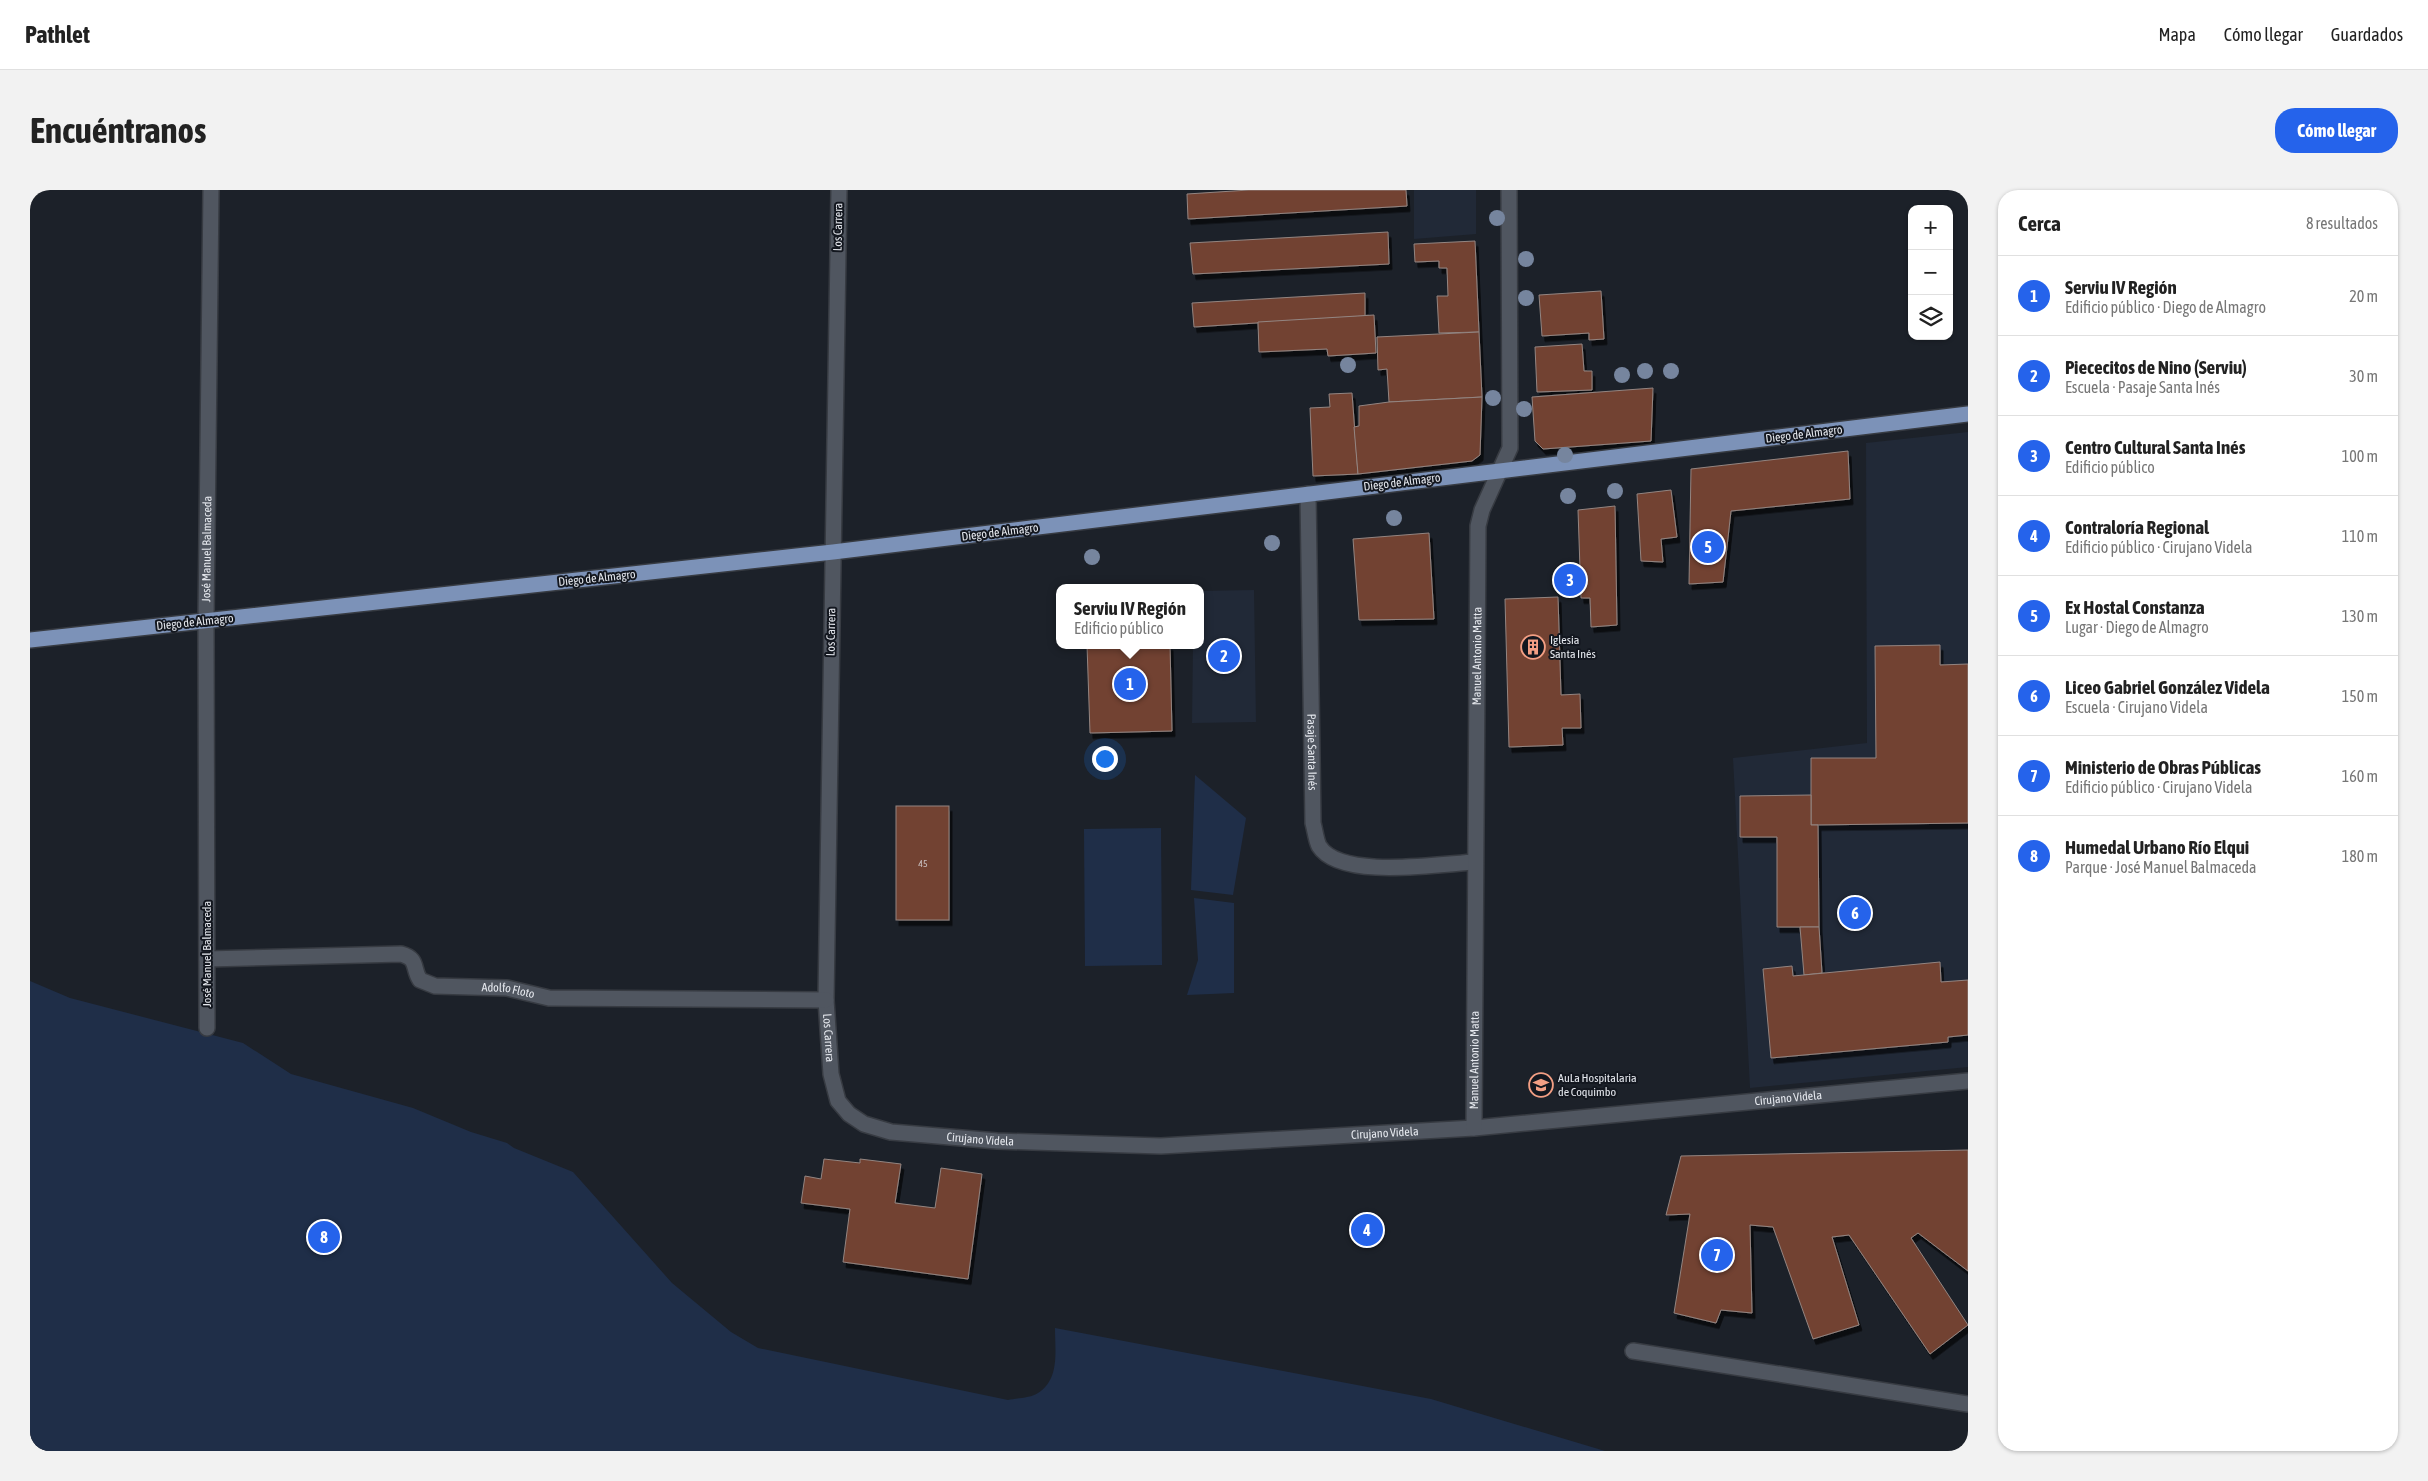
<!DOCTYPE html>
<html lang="es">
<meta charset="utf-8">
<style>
body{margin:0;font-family:"Asap Condensed",sans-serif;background:#f2f2f2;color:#222}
.controls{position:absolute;right:15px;top:15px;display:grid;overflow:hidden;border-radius:10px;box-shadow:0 1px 4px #0004}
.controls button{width:45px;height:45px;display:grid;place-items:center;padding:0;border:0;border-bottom:1px solid #e0e0e0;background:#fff;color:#222;font:25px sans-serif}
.you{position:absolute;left:1074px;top:568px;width:18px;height:18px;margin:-12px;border:4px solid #fff;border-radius:50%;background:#1a73e8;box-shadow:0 0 0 8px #1a73e833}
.badge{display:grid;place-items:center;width:32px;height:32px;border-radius:50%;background:#2563eb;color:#fff;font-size:16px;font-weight:700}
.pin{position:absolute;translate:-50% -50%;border:2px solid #fff;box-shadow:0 1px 5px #0006}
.popup{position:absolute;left:1026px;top:394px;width:148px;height:65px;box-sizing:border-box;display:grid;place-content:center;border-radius:10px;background:#fff;filter:drop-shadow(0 1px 4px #0005);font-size:16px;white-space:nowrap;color:#767676}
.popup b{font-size:19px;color:#222}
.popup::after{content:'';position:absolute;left:50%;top:100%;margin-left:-10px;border:10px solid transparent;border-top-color:#fff}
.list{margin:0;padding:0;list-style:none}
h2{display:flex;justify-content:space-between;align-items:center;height:65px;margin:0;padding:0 20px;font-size:21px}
h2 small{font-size:16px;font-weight:400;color:#767676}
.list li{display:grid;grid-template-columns:32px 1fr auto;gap:15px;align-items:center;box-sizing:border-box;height:80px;padding:0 20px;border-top:1px solid #e0e0e0}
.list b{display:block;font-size:19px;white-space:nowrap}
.list p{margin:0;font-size:16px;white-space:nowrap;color:#767676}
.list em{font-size:16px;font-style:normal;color:#767676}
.icon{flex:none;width:28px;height:28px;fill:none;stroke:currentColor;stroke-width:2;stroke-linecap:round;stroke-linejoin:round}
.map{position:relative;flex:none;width:1938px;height:1261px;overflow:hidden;border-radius:20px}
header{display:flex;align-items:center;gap:30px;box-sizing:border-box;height:70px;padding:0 25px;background:#fff;border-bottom:1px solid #e0e0e0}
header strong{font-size:24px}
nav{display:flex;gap:28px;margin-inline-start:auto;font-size:18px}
.intro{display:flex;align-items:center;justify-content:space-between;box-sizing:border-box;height:120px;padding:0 30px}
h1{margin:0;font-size:35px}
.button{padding:12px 22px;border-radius:20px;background:#2563eb;color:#fff;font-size:18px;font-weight:700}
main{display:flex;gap:30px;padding:0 30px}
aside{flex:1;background:#fff;border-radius:20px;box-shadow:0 1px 4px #0004}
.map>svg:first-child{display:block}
.built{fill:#212937}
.green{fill:#1f2e48}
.building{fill:#724233;stroke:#938581;filter:url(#shadow)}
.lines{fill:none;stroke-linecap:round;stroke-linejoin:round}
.minor-casing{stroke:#373b42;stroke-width:18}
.major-casing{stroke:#373b42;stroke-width:18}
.minor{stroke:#505660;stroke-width:15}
.major{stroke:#7c92b8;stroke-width:15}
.tree{fill:#76859e}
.labels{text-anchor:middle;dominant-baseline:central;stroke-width:4;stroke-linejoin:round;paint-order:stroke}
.number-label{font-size:10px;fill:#c8bebf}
.street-label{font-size:12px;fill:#e5e8ee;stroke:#13171f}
.poi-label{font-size:12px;fill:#e5e8ee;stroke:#13171f;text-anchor:start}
</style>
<header>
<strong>Pathlet</strong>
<nav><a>Mapa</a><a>Cómo llegar</a><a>Guardados</a></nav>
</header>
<div class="intro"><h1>Encuéntranos</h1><a class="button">Cómo llegar</a></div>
<main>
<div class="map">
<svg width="1938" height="1261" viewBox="0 0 1938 1261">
<defs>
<filter id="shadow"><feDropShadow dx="3" dy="5.5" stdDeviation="0" flood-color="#0009"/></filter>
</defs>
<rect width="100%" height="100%" fill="#1c2129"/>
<g class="built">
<polygon points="1384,0 1446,0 1446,44 1384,49"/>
<polygon points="1938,242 1938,877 1720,898 1703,568 1837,553 1836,253"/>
<polygon points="1224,400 1226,532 1162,533 1163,455 1170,455 1170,401"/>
</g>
<g class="green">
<polygon points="1165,585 1216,628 1203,705 1161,700"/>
<polygon points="1131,638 1132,775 1055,776 1054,639"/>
<polygon points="1164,708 1204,713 1204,803 1157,805 1168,770"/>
<path d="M0 791 40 808 213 853 261 884 383 918 441 942 477 953 484 958 543 982 642 1093 701 1142 728 1158 978 1210C987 1208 1001 1208 1008 1203 1030 1189 1025 1161 1025 1138L1401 1209 1575 1261H0Z"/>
</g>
<g class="building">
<polygon points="1219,0 1376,0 1377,16 1158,29 1157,4"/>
<polygon points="1358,42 1359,74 1163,84 1160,53"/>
<polygon points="1445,51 1449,142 1409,143 1407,106 1418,106 1417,78 1409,78 1409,71 1385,72 1384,54"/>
<polygon points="1571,101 1574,149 1559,150 1559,143 1512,146 1509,105"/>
<polygon points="1335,103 1335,126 1164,137 1162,113"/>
<polygon points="1344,125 1346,163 1298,166 1297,159 1229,162 1228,132"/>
<polygon points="1449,142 1452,207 1359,212 1357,179 1348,180 1347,147"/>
<polygon points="1552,154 1554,181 1562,181 1562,200 1507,202 1505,157"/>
<polygon points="1623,198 1621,251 1513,259 1505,251 1502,207"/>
<polygon points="1322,203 1328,284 1283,286 1280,218 1300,217 1299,204"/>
<polygon points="1452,207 1450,265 1442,271 1328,284 1324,237 1329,236 1329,216 1359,212"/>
<polygon points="1818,261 1820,309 1701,321 1693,392 1659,394 1661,279"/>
<polygon points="1641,300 1647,347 1631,349 1633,372 1611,371 1607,304"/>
<polygon points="1585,316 1587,435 1561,437 1560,408 1551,408 1548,320"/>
<polygon points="1399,343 1404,429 1329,430 1323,349"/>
<polygon points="1528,407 1531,505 1550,504 1551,538 1532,538 1533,555 1479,557 1475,409"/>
<polygon points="1057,455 1140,455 1142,541 1060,543"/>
<polygon points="1910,455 1910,475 1938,474 1938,633 1781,635 1781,568 1846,568 1845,456"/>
<polygon points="1781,605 1781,635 1788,635 1789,737 1747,737 1747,647 1710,647 1710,606"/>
<rect x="866" y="616" width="53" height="114"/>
<polygon points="1770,737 1789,737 1792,783 1774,785"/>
<polygon points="1910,772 1911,792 1938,790 1938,845 1918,847 1918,852 1741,868 1733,779 1762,776 1763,786"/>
<polygon points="1938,960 1938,1081 1888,1043 1881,1048 1938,1135 1900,1164 1819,1045 1802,1047 1829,1135 1783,1149 1743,1037 1720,1035 1722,1123 1691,1120 1686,1133 1644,1123 1660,1024 1636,1025 1651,966"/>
<polygon points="794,969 830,973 830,969 871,974 865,1013 905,1018 911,978 952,984 938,1089 813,1072 820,1019 771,1013 775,986 791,989"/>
</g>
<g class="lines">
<g class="minor-casing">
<g id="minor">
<path id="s1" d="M809 0 796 810 801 884 808 911 819 924 834 934 861 942 967 951 1131 956 1444 938 1938 891"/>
<path id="s2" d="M1278 304 1283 633C1285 640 1286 650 1289 656 1310 690 1409 674 1445 672"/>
<path id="s3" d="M177 769 371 764C389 769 382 778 390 790L405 796 477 798 519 808 796 810"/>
<path id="s4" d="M177 838 176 430 181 0"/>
<path id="s5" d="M1444 938 1448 336 1452 320 1480 258 1479 0"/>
<polyline points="1603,1161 1938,1214"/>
</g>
</g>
<g class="major-casing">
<polyline id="major" points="0,450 803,362 1938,224"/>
</g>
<use href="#minor" class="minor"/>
<use href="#major" class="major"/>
</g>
<g class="tree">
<circle cx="1467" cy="28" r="8"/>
<circle cx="1496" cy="69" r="8"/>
<circle cx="1496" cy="108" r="8"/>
<circle cx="1318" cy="175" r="8"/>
<circle cx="1615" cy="181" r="8"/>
<circle cx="1641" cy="181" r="8"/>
<circle cx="1592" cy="185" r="8"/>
<circle cx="1463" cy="208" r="8"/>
<circle cx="1494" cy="219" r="8"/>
<circle cx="1535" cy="265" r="8"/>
<circle cx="1585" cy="301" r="8"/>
<circle cx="1538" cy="306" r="8"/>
<circle cx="1364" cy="328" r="8"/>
<circle cx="1242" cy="353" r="8"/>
<circle cx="1062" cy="367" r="8"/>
</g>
<defs>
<g id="building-ring" transform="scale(1.25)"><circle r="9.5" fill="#13171f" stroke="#f39f84" stroke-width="1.5"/><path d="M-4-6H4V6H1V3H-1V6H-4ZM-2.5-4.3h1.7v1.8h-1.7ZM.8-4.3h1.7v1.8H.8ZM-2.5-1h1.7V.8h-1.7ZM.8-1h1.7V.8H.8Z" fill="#f39f84"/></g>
<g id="school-ring" transform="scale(1.25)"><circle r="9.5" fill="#13171f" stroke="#f39f84" stroke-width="1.5"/><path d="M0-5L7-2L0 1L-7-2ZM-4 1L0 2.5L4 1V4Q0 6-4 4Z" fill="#f39f84"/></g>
</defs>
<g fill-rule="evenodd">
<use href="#building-ring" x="1503" y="457"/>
<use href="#school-ring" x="1511" y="895"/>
</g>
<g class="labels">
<g class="number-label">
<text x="893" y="673">45</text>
</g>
<g class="street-label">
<text transform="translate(808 37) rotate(-89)">Los Carrera</text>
<text transform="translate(1774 244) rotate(-7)">Diego de Almagro</text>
<text transform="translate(1372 292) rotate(-7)">Diego de Almagro</text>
<text transform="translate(970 342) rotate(-7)">Diego de Almagro</text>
<text stroke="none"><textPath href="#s4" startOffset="479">José Manuel Balmaceda</textPath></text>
<text transform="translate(567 388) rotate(-6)">Diego de Almagro</text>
<text transform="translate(165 432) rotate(-6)">Diego de Almagro</text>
<text transform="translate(801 442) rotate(-89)">Los Carrera</text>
<text stroke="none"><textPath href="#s5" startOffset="472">Manuel Antonio Matta</textPath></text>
<text stroke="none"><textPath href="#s2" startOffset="258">Pasaje Santa Inés</textPath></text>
<text transform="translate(177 764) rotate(-90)">José Manuel Balmaceda</text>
<text stroke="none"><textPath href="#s3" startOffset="318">Adolfo Floto</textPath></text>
<text stroke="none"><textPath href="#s1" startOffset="848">Los Carrera</textPath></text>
<text stroke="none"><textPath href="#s5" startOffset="68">Manuel Antonio Matta</textPath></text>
<text stroke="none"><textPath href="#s1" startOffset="1875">Cirujano Videla</textPath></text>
<text stroke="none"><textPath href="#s1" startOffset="1470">Cirujano Videla</textPath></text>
<text stroke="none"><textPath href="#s1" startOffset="1065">Cirujano Videla</textPath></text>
</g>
<g class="poi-label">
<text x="1520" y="450">Iglesia<tspan x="1520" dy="14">Santa Inés</tspan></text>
<text x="1528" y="888">AuLa Hospitalaria<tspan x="1528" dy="14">de Coquimbo</tspan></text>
</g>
</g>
</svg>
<div class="controls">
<button>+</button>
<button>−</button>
<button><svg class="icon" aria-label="layers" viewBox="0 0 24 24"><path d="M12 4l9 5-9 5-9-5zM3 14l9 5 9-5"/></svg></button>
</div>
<div class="you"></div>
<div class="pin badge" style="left:1100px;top:494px">1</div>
<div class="popup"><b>Serviu IV Región</b>Edificio público</div>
<div class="pin badge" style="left:1194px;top:466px">2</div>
<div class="pin badge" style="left:1540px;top:390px">3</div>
<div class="pin badge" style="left:1337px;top:1040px">4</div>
<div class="pin badge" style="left:1678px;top:357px">5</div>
<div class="pin badge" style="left:1825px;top:723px">6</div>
<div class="pin badge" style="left:1687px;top:1065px">7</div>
<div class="pin badge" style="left:294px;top:1047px">8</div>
</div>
<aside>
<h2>Cerca<small>8 resultados</small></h2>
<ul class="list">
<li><span class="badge">1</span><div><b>Serviu IV Región</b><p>Edificio público · Diego de Almagro</p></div><em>20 m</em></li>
<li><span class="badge">2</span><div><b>Piececitos de Nino (Serviu)</b><p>Escuela · Pasaje Santa Inés</p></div><em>30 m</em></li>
<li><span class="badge">3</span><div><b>Centro Cultural Santa Inés</b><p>Edificio público</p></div><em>100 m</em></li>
<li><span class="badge">4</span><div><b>Contraloría Regional</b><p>Edificio público · Cirujano Videla</p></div><em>110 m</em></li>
<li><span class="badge">5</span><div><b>Ex Hostal Constanza</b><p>Lugar · Diego de Almagro</p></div><em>130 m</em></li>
<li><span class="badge">6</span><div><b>Liceo Gabriel González Videla</b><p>Escuela · Cirujano Videla</p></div><em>150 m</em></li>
<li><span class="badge">7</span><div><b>Ministerio de Obras Públicas</b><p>Edificio público · Cirujano Videla</p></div><em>160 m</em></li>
<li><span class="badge">8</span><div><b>Humedal Urbano Río Elqui</b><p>Parque · José Manuel Balmaceda</p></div><em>180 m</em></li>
</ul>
</aside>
</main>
